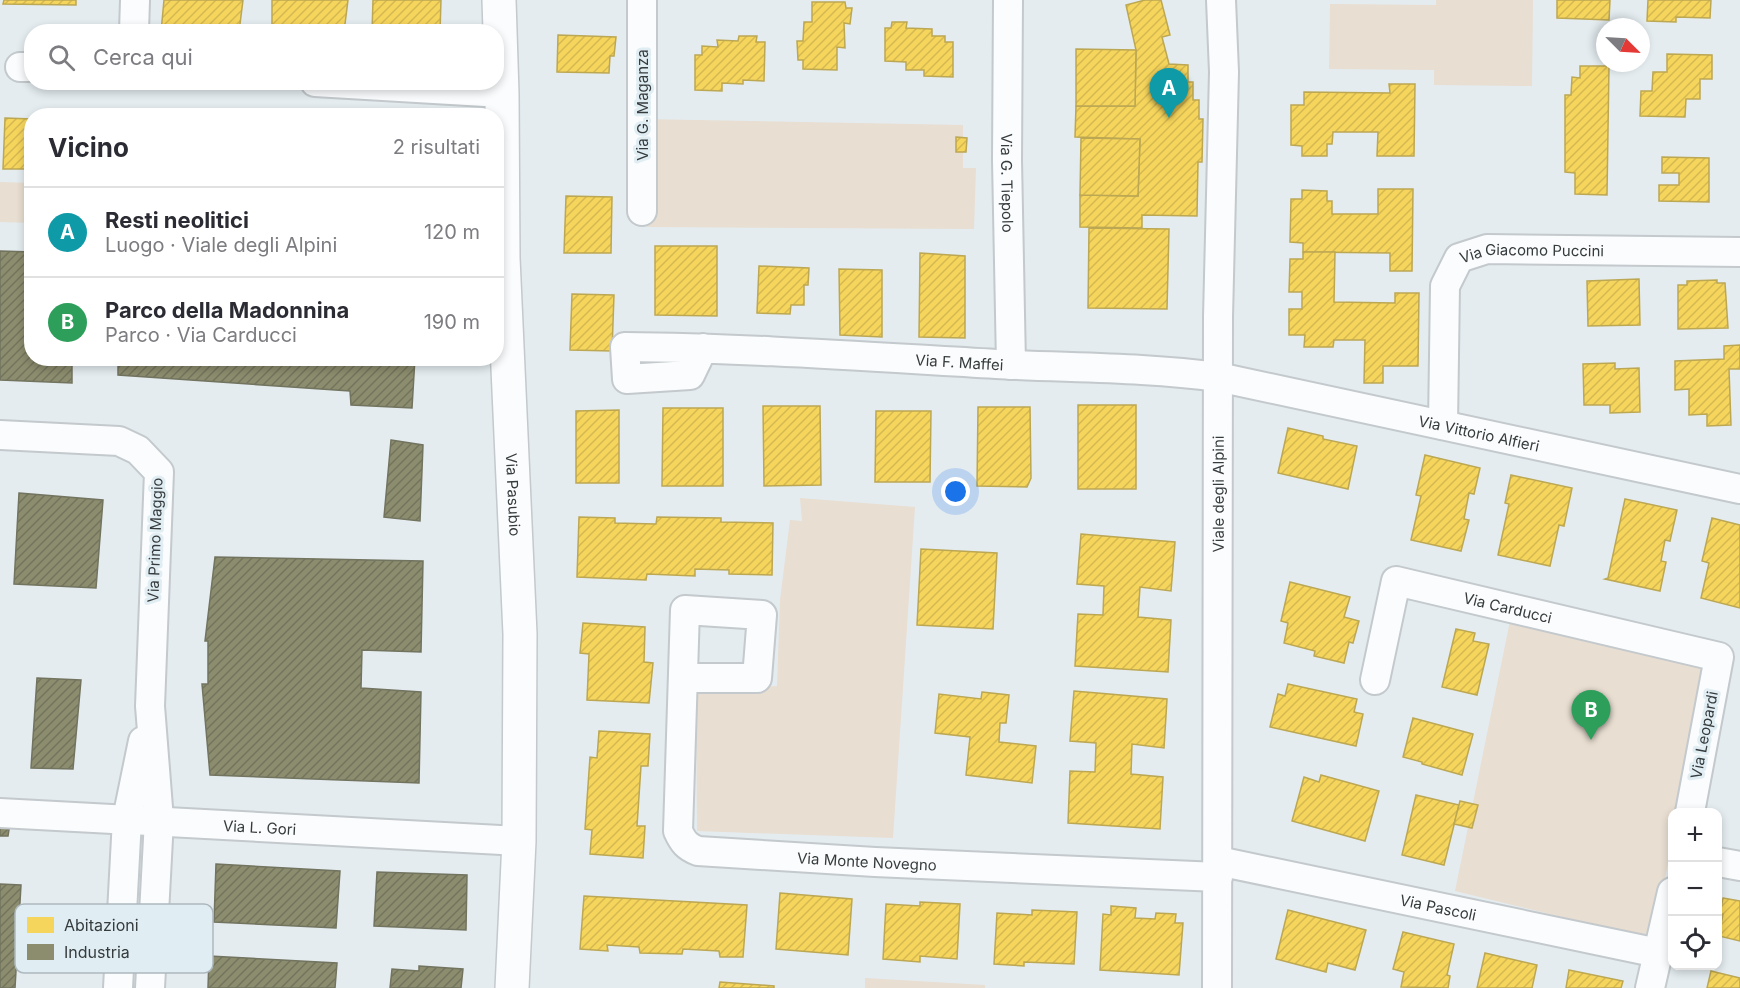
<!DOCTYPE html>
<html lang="it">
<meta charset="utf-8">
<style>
body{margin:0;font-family:Inter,sans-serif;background:#f2f2f3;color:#2b2b33}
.controls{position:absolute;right:18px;bottom:18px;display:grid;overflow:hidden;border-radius:12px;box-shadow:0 3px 9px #0003}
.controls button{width:54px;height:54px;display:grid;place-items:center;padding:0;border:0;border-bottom:2px solid #e1e1e2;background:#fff;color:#2b2b33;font:30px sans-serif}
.compass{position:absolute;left:1596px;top:18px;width:54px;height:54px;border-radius:50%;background:#fff;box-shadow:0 3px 9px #0003;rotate:114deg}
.you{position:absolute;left:956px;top:492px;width:21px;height:21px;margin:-15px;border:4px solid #fff;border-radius:50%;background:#1a73e8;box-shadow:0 0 0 9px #1a73e833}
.badge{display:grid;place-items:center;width:39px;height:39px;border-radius:50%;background:#73797c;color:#fff;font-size:20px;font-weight:700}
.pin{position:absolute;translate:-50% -50px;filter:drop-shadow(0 2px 3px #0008)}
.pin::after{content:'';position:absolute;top:32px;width:21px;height:18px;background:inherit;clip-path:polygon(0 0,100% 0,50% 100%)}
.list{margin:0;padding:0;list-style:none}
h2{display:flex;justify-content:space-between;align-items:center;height:78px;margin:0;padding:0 24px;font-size:26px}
h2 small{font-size:20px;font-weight:400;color:#7c7c81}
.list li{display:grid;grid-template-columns:39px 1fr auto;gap:18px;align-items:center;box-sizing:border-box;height:90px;padding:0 24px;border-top:2px solid #e1e1e2}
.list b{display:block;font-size:22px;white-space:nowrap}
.list p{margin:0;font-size:20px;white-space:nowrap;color:#7c7c81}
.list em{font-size:20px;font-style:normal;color:#7c7c81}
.icon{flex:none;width:33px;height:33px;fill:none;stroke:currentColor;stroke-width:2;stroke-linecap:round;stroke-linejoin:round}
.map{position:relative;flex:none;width:1740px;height:988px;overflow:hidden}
.search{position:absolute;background:#fff;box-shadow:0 3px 9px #0003;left:24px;top:24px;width:480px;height:66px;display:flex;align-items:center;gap:15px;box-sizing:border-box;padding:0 21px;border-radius:24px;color:#7c7c81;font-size:22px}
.panel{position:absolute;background:#fff;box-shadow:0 3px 9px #0003;left:24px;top:108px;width:480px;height:258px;border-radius:24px}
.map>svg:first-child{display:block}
.park{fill:#e8ded1}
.homes{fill:url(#homes-hatch);stroke:#bca753;stroke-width:1.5}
.industry{fill:url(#industry-hatch);stroke:#72745f;stroke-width:1.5}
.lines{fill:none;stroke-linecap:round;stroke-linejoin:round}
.minor-casing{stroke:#c3c9cc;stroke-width:32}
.tertiary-casing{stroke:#c3c9cc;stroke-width:36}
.minor{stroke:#fbfcfd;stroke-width:28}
.tertiary{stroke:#fbfcfd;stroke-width:33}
.labels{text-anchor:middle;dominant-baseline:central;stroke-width:6;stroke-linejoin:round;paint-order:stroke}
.street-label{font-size:15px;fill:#363b3d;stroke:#e0eef4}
.key{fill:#e0eef4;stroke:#adb8bd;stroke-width:1.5}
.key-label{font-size:16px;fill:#363b3d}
</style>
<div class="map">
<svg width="1740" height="988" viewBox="0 0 1740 988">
<defs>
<pattern id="homes-hatch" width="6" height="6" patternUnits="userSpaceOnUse" patternTransform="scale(1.5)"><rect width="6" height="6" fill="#f6d55c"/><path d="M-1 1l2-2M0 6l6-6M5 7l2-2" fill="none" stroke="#d4b851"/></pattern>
<pattern id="industry-hatch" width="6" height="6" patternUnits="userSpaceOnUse" patternTransform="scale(1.5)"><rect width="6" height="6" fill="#8c8c6e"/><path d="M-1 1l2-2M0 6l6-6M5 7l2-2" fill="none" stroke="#73745c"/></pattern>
</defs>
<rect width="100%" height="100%" fill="#e4ecf0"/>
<g class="park">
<polygon points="1436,0 1533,0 1532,86 1434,85 1434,70 1329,69 1330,4 1436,5"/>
<polygon points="642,119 963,125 963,168 976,168 974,229 647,227"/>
<polygon points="0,182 31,183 31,223 0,222"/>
<polygon points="800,498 915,507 893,838 697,831 696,693 777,686 780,600 790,520 802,521"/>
<polygon points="1511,616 1711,667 1680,812 1672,812 1672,845 1652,939 1455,891"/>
<polygon points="865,978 985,985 985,988 865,988"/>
</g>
<g class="homes">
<polygon points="4,0 76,0 76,5 3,4"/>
<polygon points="164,0 243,0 239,32 161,32"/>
<polygon points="272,0 348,0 344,32 272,32"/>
<polygon points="373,0 441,0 440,32 372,32"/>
<polygon points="1145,0 1161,0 1170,35 1162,37 1169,64 1188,65 1188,82 1193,82 1193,100 1199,100 1199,119 1203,119 1202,162 1198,162 1197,216 1142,215 1142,228 1080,227 1080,195 1138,196 1140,139 1075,137 1076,106 1135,106 1136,50 1126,5"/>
<polygon points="1557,0 1610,0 1609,20 1557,18"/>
<polygon points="1648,0 1711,0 1710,18 1676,17 1676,22 1647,21"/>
<polygon points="812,2 845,2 846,8 852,8 850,24 844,23 845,48 837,47 837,70 803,69 803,60 798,60 797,41 803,41 804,22 812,22"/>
<polygon points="892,22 907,22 906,28 932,29 932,36 945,36 945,42 953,42 953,77 924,76 924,70 906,70 906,62 885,61 885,28 891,28"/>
<polygon points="558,35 616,37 614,56 610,56 609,73 557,72"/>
<polygon points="739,36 757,36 756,42 765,42 764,81 743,80 743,84 722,83 722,91 695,90 695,55 702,55 702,46 718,47 717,40 738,41"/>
<polygon points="1076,49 1136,50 1135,106 1076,106"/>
<polygon points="1667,54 1712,55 1712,79 1700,79 1700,99 1686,99 1685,117 1640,116 1641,91 1652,91 1653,72 1667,72"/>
<polygon points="1580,66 1609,66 1607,195 1575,194 1575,173 1565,172 1565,95 1571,95 1572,77 1580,78"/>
<polygon points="1389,84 1415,84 1414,156 1377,156 1378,132 1333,132 1332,144 1327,144 1327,156 1302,156 1302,146 1291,145 1291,105 1304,105 1304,92 1390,93"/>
<polygon points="5,118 32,119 32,169 3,169"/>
<polygon points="956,137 967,138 966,152 956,152"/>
<polygon points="1081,138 1140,139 1138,196 1080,195"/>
<polygon points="1662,157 1709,158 1709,202 1659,201 1659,185 1679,185 1679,173 1662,173"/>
<polygon points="1378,189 1413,189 1412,271 1390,271 1390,253 1303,252 1303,243 1290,242 1291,199 1302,199 1302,190 1327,191 1327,201 1332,201 1332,214 1378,214"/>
<polygon points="566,196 612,197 611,253 564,253"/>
<polygon points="1089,228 1169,229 1167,309 1088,308"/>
<polygon points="655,246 717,246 717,316 655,315"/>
<polygon points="1303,252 1335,252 1334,302 1395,303 1395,293 1419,293 1418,366 1383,366 1383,383 1364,383 1365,340 1334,340 1333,347 1304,347 1305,335 1289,335 1289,309 1302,309 1302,292 1289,292 1290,259 1303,259"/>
<polygon points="920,253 965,256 965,338 919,337"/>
<polygon points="759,266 809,268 808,285 804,285 804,305 791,305 790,314 757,313"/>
<polygon points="839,269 882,270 882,337 840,335"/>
<polygon points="1639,279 1640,325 1588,326 1587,281"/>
<polygon points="1717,280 1717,283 1725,283 1728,328 1678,329 1678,285 1687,285 1687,281"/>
<polygon points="572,294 614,295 612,351 570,350"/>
<polygon points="1740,345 1740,369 1729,369 1731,425 1707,426 1707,414 1689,415 1689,389 1675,390 1675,361 1724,359 1724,346"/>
<polygon points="1615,363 1615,369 1639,368 1640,412 1610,413 1610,405 1584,405 1583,364"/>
<rect x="1078" y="405" width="58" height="84"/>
<polygon points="763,406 820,406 821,485 764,486"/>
<polygon points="978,407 1030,407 1031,478 1027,487 977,486"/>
<polygon points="663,408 723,408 723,486 662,486"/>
<polygon points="619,410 619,483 576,483 576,411"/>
<polygon points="876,411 931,411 930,482 875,482"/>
<polygon points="1288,428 1323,436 1323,439 1357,446 1348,489 1278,473"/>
<polygon points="1425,455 1480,468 1474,494 1469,493 1464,519 1469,520 1461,551 1411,540 1421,496 1416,495"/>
<polygon points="1511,475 1572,488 1564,526 1559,525 1550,566 1498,555 1509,504 1505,503"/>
<polygon points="1625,499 1677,510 1670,541 1665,540 1661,561 1666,562 1660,591 1605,579 1608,578"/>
<polygon points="579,517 615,518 615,523 656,524 657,517 721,518 721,522 773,523 772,575 729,574 729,570 695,569 695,576 647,574 646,580 577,577"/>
<polygon points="1712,518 1740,525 1740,608 1701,598 1709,563 1702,561"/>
<polygon points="1081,534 1175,542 1171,591 1140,587 1138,617 1171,620 1168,672 1075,666 1078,614 1103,615 1104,586 1077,584"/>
<polygon points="921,549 997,553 993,629 917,625"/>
<polygon points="1290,582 1350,597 1344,617 1359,621 1353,643 1349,642 1344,663 1314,656 1315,651 1284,643 1288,623 1281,621"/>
<polygon points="583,623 645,627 644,662 653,663 649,703 587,700 589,654 580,653"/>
<polygon points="1456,629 1475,633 1473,641 1489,644 1477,695 1442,687"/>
<polygon points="1288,684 1357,699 1354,712 1363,714 1356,746 1270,727 1278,694 1285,696"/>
<polygon points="1074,691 1167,699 1164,748 1132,744 1131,774 1163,777 1160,829 1068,823 1070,771 1095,772 1096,743 1070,741"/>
<polygon points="982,692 1009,695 1006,723 1000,723 999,742 1036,746 1032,783 966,775 970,737 935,733 939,694 981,699"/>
<polygon points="1413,718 1473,734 1462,775 1422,764 1422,762 1403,757"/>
<polygon points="599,731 650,734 648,766 641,766 637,826 645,826 643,858 590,854 592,830 585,829 590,757 597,758"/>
<polygon points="1321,775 1379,791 1365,841 1292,821 1304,777 1319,782"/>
<polygon points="1416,795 1459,805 1444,865 1402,855"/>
<polygon points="1460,801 1478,805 1472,828 1454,824"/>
<polygon points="780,893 852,899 848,955 776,949"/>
<polygon points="584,896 747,905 743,957 720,957 719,951 683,949 682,954 640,953 639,947 607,945 608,951 580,949"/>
<polygon points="1723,898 1740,901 1740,941 1719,936 1723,914 1720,914"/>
<polygon points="920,902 960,904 957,959 920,956 920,962 883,959 886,904 920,906"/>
<polygon points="1111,906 1136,908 1135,918 1155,919 1156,913 1176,914 1175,923 1183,923 1179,975 1100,970 1103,914 1111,915"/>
<polygon points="1032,910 1077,912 1074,964 1024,962 1024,966 994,964 997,913 1032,915"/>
<polygon points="1288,910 1366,930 1355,970 1328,963 1326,972 1276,959"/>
<polygon points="1403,932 1454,944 1447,975 1450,976 1448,988 1401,987 1404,972 1393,969"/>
<polygon points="1485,953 1537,965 1532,988 1477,988"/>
<polygon points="1569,970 1623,981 1621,988 1566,988"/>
<polygon points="1711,971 1740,978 1740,988 1707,988"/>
<polygon points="720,982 774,986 774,988 719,988"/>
</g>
<g class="industry">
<polygon points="0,251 32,252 32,358 72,358 72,383 0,380"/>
<polygon points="118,358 415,358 412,408 351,405 350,391 118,375"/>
<polygon points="391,440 423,445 420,521 384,517"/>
<polygon points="19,493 103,500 96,588 14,584"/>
<polygon points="215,557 423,561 421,652 362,650 361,688 421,692 419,783 210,775 202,684 208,684 208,641 205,641"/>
<polygon points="37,678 81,680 73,769 31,768"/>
<polygon points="0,823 10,823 8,836 0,836"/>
<polygon points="216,864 340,871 336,928 214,922"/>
<polygon points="377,872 467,875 466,930 374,926"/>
<polygon points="0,884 21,885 15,988 0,988"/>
<polygon points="209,956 337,963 335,988 208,988"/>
<polygon points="419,966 463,969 461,988 390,988 392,969 419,971"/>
</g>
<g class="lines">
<g class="minor-casing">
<g id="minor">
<path id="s1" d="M1008 0 1007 160 1011 365"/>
<polyline points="134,32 135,0"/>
<polyline points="20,67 32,67"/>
<polyline points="315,82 502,93"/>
<polyline points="642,211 642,0"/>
<path id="s2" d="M703 348 690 375 627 379 625 347C749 348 872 357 996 364 1070 368 1144 367 1218 377L1740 489"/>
<path id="s3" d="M1443 425 1445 286 1459 258 1487 249 1740 252"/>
<polyline points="0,435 119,441 138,450 159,472 150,706 159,820 150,988"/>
<path id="s4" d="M683 678H757L762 615 685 610 678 831C683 842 687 847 698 851L875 862 1218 877"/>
<path id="s5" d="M1375 680 1396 581 1719 657 1690 812"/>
<path id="s6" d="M0 813 519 841"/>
<path id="s7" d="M1218 861 1658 953"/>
<polyline points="1718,862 1740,866"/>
<polyline points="118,988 127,819 143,741"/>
<path id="s8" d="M1217 988 1218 317 1224 72 1221 0"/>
<polyline points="1650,988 1672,892"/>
</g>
</g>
<g class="tertiary-casing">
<g id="tertiary">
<path id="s9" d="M499 0 502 93 503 258 520 634 519 841 512 988"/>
</g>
</g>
<use href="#minor" class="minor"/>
<use href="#tertiary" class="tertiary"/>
</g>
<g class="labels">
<g class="street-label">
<text transform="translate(642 105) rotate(-90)">Via G. Maganza</text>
<text stroke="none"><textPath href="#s1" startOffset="183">Via G. Tiepolo</textPath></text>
<text stroke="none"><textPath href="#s3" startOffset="244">Via Giacomo Puccini</textPath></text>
<text stroke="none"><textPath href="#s2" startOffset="460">Via F. Maffei</textPath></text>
<text stroke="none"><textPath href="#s2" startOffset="986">Via Vittorio Alfieri</textPath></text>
<text stroke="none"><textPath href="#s9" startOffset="495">Via Pasubio</textPath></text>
<text stroke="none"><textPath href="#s8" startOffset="494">Viale degli Alpini</textPath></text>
<text transform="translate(155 540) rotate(-88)">Via Primo Maggio</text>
<text stroke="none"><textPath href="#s5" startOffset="216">Via Carducci</textPath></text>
<text transform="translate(1704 735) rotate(-79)">Via Leopardi</text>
<text stroke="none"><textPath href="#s6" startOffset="260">Via L. Gori</textPath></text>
<text stroke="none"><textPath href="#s4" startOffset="634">Via Monte Novegno</textPath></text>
<text stroke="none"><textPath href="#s7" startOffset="225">Via Pascoli</textPath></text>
</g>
</g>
<rect x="15" y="904" width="198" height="69" rx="9" class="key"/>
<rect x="27" y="917" width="27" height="16" fill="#f6d55c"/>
<rect x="27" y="944" width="27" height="16" fill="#8c8c6e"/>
<g class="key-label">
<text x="64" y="931">Abitazioni</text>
<text x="64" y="958">Industria</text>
</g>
</svg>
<div class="controls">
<button>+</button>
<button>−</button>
<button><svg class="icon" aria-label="locate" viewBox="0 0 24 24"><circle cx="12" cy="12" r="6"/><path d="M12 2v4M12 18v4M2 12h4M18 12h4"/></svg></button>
</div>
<svg class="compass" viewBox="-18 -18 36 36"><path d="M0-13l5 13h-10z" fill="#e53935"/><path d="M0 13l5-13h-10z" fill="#7c7c81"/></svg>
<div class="you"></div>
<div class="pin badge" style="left:1169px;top:118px;background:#0f9aa8">A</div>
<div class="pin badge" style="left:1591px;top:740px;background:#2e9e5b">B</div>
<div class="search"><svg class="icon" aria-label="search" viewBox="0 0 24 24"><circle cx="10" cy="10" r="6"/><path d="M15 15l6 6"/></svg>Cerca qui</div>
<section class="panel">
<h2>Vicino<small>2 risultati</small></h2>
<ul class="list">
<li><span class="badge" style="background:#0f9aa8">A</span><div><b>Resti neolitici</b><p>Luogo · Viale degli Alpini</p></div><em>120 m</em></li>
<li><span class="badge" style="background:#2e9e5b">B</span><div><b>Parco della Madonnina</b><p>Parco · Via Carducci</p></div><em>190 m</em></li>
</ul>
</section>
</div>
